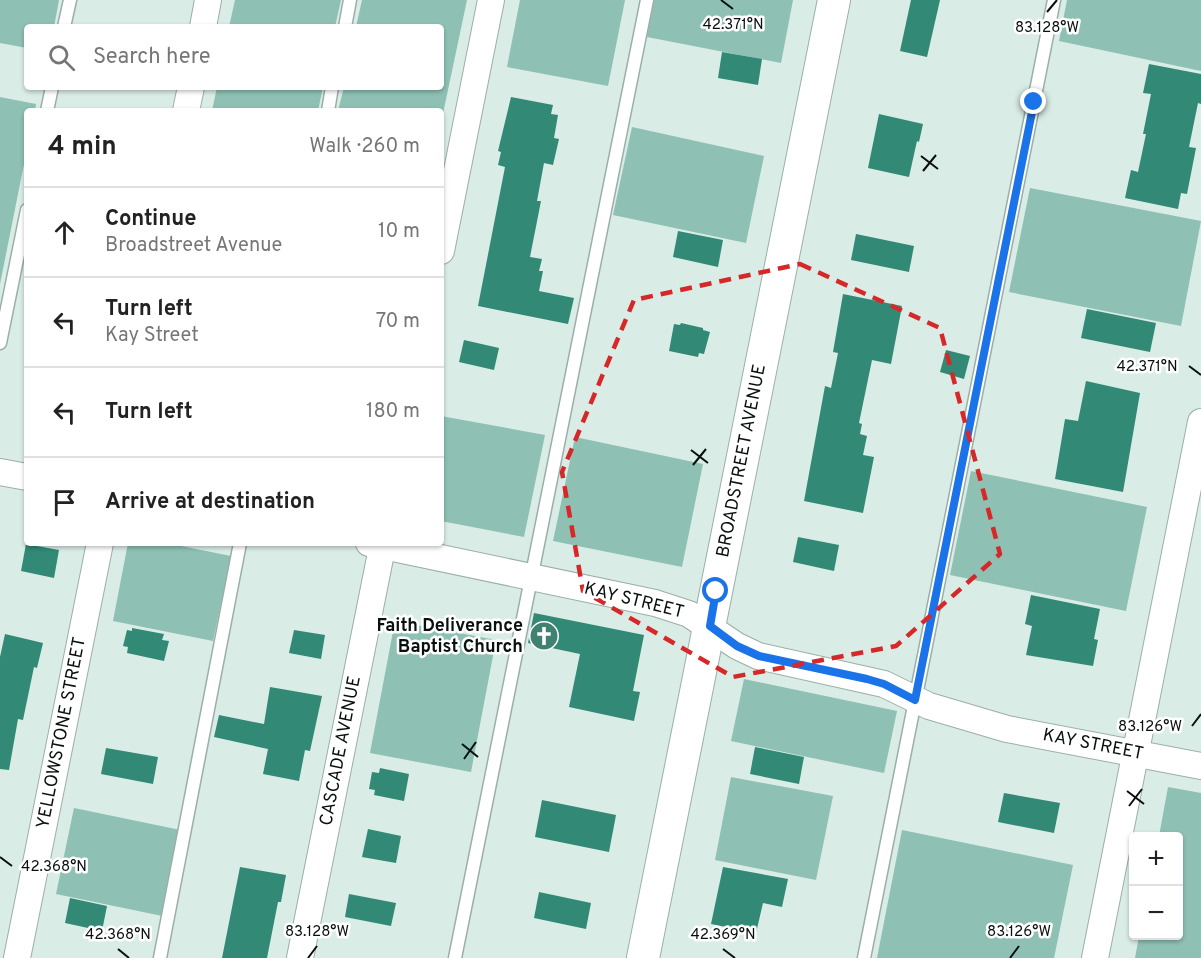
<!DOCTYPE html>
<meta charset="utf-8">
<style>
body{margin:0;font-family:Overpass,sans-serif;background:#f6f6f6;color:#222}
.controls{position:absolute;right:18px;bottom:18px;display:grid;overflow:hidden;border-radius:6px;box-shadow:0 2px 4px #0004}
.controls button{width:54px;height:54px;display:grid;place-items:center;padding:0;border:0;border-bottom:2px solid #e0e0e0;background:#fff;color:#222;font:30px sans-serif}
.stop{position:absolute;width:18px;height:18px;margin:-14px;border:4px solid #1a73e8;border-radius:50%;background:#fff}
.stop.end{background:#1a73e8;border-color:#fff;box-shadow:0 2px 6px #0008}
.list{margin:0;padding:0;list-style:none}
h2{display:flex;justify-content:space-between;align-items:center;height:78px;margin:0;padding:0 24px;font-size:26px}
h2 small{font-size:20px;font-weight:400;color:#767676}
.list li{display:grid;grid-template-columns:39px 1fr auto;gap:18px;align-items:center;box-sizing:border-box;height:90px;padding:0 24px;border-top:2px solid #e0e0e0}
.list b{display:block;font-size:22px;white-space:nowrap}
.list p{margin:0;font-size:20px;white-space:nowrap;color:#767676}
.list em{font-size:20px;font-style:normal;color:#767676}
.icon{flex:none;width:33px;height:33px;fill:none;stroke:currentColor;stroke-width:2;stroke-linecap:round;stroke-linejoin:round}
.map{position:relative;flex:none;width:1201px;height:958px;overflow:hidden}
.search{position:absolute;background:#fff;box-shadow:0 2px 4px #0004;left:24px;top:24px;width:420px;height:66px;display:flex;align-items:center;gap:15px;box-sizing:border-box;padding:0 21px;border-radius:6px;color:#767676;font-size:22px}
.panel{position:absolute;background:#fff;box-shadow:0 2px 4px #0004;left:24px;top:108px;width:420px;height:438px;border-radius:6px}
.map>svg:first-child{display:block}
.green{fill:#8ec0b3}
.building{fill:#328976}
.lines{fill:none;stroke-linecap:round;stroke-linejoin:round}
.service-casing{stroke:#9caea9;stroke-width:15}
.minor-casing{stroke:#9caea9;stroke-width:28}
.tertiary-casing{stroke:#9caea9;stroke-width:34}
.service{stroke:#fff;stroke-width:12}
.minor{stroke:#fff;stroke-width:26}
.tertiary{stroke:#fff;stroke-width:32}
.route{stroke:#1a73e8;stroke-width:8}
.marked{fill:none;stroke:#d62828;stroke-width:4.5;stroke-dasharray:12 8;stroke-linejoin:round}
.ticks{fill:none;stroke:#09100e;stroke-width:2}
.labels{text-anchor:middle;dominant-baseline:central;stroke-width:5;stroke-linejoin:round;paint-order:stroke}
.street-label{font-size:18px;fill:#09100e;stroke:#fff}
.poi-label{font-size:18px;font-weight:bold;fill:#09100e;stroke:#fff;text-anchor:end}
.ticks-label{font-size:15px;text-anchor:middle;fill:#09100e;stroke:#fff;stroke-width:5;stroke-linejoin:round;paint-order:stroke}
</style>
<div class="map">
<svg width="1201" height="958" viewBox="0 0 1201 958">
<rect width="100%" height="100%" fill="#d9ece6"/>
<g class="green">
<polygon points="0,0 59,0 54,27 27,27 27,48 0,43"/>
<polygon points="235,0 341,0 335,27 229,27"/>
<polygon points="362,0 467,0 441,123 441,111 338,111 344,87 441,87 441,27 356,27"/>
<polygon points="520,0 625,0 608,86 507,67"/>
<polygon points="654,0 793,0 781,63 647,37"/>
<polygon points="1067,0 1201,0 1201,71 1059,41"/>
<polygon points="217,87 323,87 318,111 212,111"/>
<polygon points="0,97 36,104 35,111 27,111 27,149 0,284"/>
<polygon points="632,127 764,156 746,243 613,215"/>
<polygon points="1030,188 1201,221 1181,326 1009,292"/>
<polygon points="441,416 545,435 524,537 441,521"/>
<polygon points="575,437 703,464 682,567 553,541"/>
<polygon points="971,471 1147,507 1126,611 950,575"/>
<polygon points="128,543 166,543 231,556 213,641 113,621"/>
<polygon points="395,621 496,640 471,772 370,753"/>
<polygon points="744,679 897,711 884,773 731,741"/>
<polygon points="731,777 833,796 816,880 715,860"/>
<polygon points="1168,787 1201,793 1201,958 1135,958 1139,936 1178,936 1178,836 1159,836"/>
<polygon points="74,808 190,832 172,918 56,894"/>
<polygon points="902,830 1073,865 1054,958 877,958"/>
</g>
<g class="building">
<polygon points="911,0 940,0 927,57 900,51"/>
<polygon points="722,52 762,59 758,85 718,78"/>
<polygon points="1149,64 1201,74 1201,104 1198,103 1189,147 1196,148 1187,194 1181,193 1178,209 1125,198 1131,170 1138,172 1146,134 1143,134 1151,94 1143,93"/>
<polygon points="511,97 553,105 551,114 558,115 554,138 559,139 553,165 544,163 537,201 541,201 530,257 542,259 539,271 543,271 539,291 574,298 568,324 478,306 505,167 498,165 501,152 498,151"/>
<polygon points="879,114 923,124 919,142 917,141 909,177 868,168"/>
<polygon points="678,231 723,240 718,267 673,257"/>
<polygon points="856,234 914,246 909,272 851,260"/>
<polygon points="843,294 902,306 891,364 872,360 859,423 862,424 860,434 867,436 863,455 874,457 863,513 804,501 825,386 831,388 838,353 833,352"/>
<polygon points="1087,309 1156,323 1150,352 1081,338"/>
<polygon points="681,323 703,328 703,330 710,332 704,354 699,353 698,357 669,351 674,324 680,325"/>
<polygon points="464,340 499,348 494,370 459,362"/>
<polygon points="946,350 970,356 964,379 940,372"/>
<polygon points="1086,381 1140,393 1123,492 1055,479 1065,419 1078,421"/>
<polygon points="798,537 839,545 834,571 793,562"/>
<polygon points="26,544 59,550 54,578 21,571"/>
<polygon points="1031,595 1100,609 1094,639 1098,640 1093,666 1026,655 1032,626 1025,624"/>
<polygon points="534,613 644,635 633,691 640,692 634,721 569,707 580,654 528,643"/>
<polygon points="132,628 164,634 162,640 169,641 164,661 127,653 128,647 123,646 127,630 132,631"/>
<polygon points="294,630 325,635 321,659 289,653"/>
<polygon points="5,634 43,643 37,668 34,667 23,720 18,719 9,770 0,769 0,657"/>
<polygon points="270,687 322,696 310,751 305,750 299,781 263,774 268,749 214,737 219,715 264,724"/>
<polygon points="755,747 804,757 799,784 750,774"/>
<polygon points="106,748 158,757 153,784 101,774"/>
<polygon points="380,768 409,774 404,801 374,795 375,790 369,789 372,772 379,773"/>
<polygon points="1004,793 1060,803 1054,833 998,822"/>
<polygon points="542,800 616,815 609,852 535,837"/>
<polygon points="368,829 401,836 396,863 362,857"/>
<polygon points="240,867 286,875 281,902 278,902 267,958 222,958"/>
<polygon points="723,867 788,879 782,907 763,903 756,933 711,924"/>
<polygon points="539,892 591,903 586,929 534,918"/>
<polygon points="349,894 396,903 391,926 345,917"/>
<polygon points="70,898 107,906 102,931 65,923"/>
</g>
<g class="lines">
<g class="service-casing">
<g id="service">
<polyline points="64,27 70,0"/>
<polyline points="345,27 350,0"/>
<polyline points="47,111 52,87"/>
<polyline points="328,111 332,87"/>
<polyline points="0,343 27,210"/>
<polyline points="160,958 240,543"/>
<polyline points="455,958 647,0"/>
<polyline points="864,958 1054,0"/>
</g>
</g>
<g class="minor-casing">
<g id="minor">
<polyline points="203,27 208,0"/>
<polyline points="186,111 191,87"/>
<polyline points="441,251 491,0"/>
<polyline points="0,472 27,477"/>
<polyline points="369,543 655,603 689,614 737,646 758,656 884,684 929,706 1007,729 1201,766"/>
<polyline points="17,958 100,543"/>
<polyline points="300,958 383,543"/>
<polyline points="1095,958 1201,422"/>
</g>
</g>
<g class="tertiary-casing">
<polyline id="tertiary" points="643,958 834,0"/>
</g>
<use href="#service" class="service"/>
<use href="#minor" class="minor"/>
<use href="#tertiary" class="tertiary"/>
</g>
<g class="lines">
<polyline class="route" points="716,591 710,626 737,646 759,656 867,679 884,684 915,700 1034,102"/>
</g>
<path class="marked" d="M800 264 940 328 1000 554 896 646 733 677 583 591 562 472 634 300Z"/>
<path class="ticks" d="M721 0 733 9M1047 12 1057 0M921 156 938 169M923 171 936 155M1189 366 1201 375M691 450 708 463M693 465 706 449M1192 726 1201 714M462 744 478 757M464 759 476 742M1127 791 1144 804M1129 806 1142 789M0 857 12 866M118 949 129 958M723 949 735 958M308 958 317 946M1010 958 1019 946"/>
<defs>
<g id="church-disc" transform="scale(1.5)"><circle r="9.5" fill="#408172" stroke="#fff"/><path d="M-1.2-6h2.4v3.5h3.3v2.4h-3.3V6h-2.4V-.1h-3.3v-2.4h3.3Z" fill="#fff"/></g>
</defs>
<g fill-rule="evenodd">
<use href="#church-disc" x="544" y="636"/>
</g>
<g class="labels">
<g class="street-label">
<text transform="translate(742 461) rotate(-79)">BROADSTREET AVENUE</text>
<text transform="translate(634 601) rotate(14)">KAY STREET</text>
<text transform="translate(62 733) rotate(-79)">YELLOWSTONE STREET</text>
<text transform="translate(1093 745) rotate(11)">KAY STREET</text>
<text transform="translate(341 751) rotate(-79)">CASCADE AVENUE</text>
</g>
<g class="poi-label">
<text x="523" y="626">Faith Deliverance<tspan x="523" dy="21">Baptist Church</tspan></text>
</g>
</g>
<g class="ticks-label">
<text x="733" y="29">42.371°N</text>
<text x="1047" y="32">83.128°W</text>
<text x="1147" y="371">42.371°N</text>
<text x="1150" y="731">83.126°W</text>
<text x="54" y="871">42.368°N</text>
<text x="317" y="936">83.128°W</text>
<text x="1019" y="936">83.126°W</text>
<text x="118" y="939">42.368°N</text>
<text x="723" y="939">42.369°N</text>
</g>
</svg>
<div class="controls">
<button>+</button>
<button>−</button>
</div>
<div class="stop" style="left:716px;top:591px"></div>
<div class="stop end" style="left:1034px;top:102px"></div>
<div class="search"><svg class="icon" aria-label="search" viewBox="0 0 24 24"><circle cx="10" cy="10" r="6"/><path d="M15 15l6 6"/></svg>Search here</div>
<section class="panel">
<h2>4 min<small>Walk · 260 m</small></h2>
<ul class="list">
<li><svg class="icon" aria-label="ahead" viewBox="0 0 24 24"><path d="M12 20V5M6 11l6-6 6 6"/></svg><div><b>Continue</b><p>Broadstreet Avenue</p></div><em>10 m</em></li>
<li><svg class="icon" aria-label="left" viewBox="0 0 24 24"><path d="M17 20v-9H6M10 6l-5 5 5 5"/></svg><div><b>Turn left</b><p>Kay Street</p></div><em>70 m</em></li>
<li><svg class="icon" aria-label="left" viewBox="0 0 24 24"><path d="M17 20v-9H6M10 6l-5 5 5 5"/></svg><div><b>Turn left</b></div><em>180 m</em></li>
<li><svg class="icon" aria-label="arrive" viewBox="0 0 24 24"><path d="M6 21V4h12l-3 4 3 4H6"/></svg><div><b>Arrive at destination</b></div></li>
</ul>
</section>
</div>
